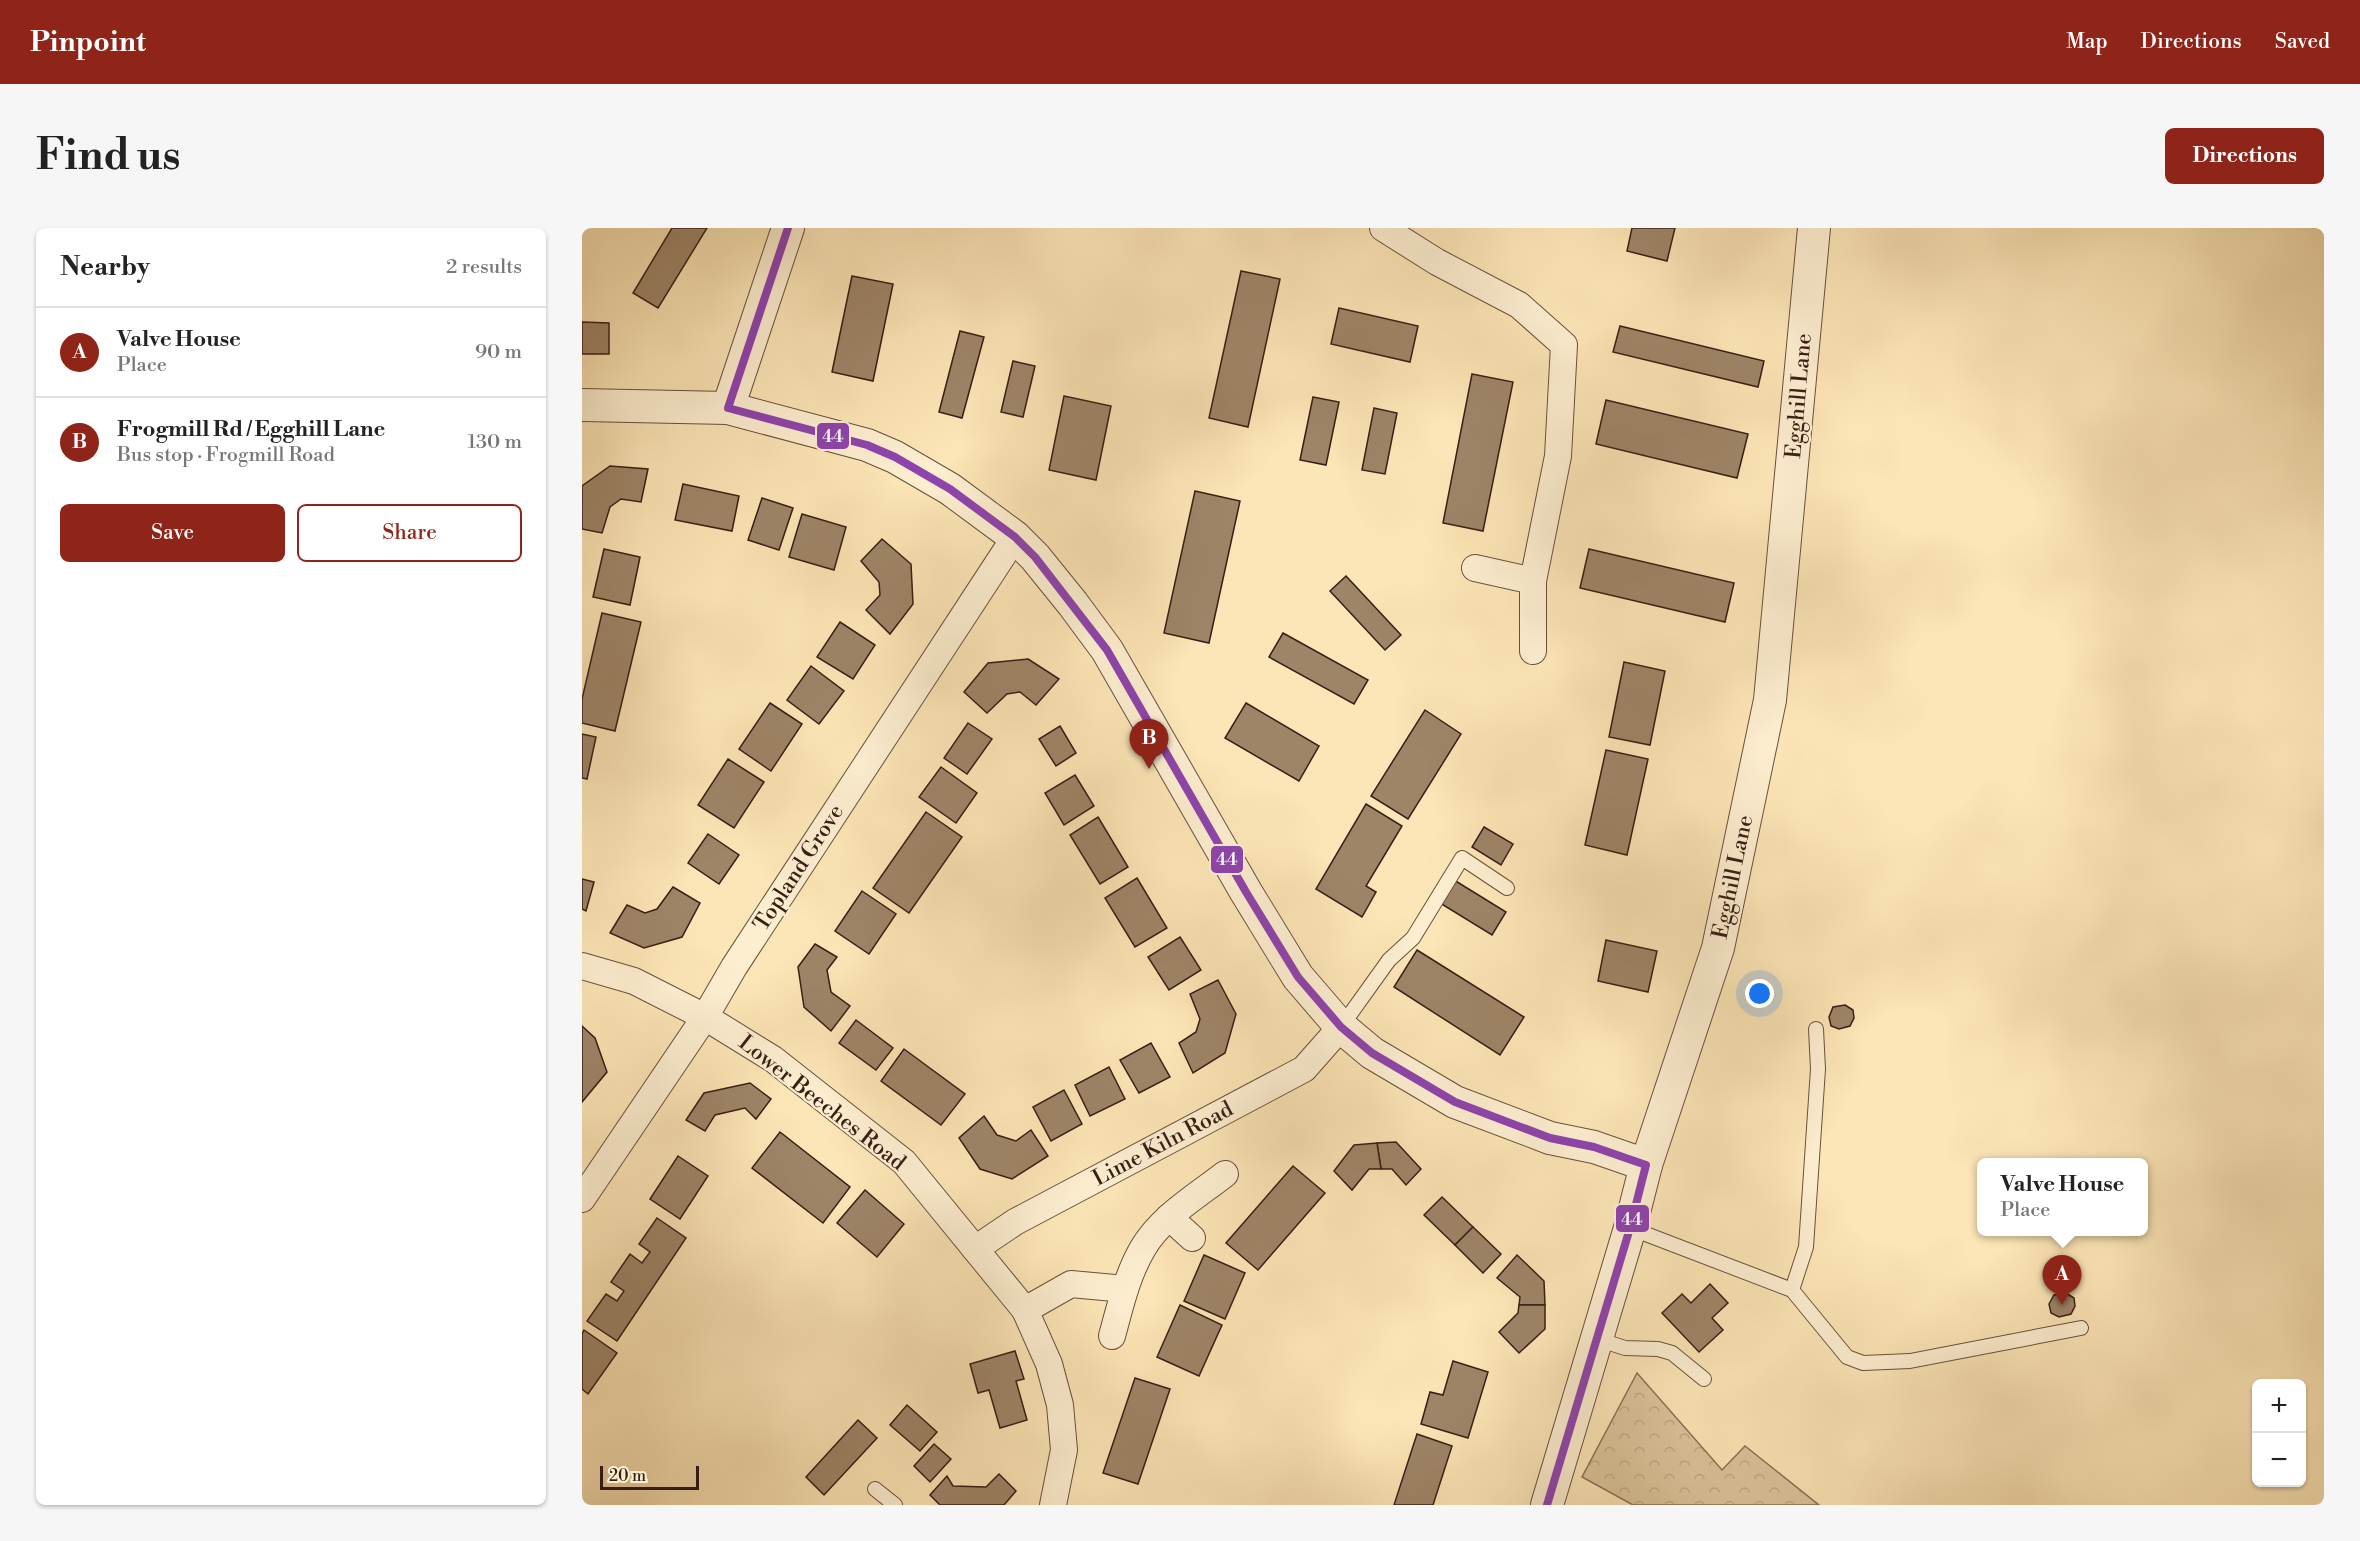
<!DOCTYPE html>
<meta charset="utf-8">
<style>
body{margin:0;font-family:"Libre Bodoni",serif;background:#f6f6f6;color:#222}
.controls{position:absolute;right:18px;bottom:18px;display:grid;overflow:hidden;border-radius:9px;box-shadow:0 2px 4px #0004}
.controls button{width:54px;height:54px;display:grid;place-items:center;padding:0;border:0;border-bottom:2px solid #e0e0e0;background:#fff;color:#222;font:30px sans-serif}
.scale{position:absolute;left:18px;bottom:15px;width:99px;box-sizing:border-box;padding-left:6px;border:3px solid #381e14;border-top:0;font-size:16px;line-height:21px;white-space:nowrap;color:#381e14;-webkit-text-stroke:4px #fdeed0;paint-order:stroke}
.you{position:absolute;left:1178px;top:766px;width:21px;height:21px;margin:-15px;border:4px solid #fff;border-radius:50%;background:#1a73e8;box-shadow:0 0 0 9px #1a73e833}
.badge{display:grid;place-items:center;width:39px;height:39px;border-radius:50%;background:#8f2418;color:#fff;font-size:20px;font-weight:700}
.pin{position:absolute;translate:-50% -50px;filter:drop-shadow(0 2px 3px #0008)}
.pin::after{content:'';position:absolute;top:32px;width:21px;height:18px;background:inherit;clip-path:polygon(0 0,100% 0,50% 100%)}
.popup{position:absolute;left:1395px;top:930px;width:171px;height:78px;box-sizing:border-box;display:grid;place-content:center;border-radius:9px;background:#fff;filter:drop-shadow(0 2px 4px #0005);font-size:20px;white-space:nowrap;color:#767676}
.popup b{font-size:22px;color:#222}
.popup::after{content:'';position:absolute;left:50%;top:100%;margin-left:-12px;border:12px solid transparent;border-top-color:#fff}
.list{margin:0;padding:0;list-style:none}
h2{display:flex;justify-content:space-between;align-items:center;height:78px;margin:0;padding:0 24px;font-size:26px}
h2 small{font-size:20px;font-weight:400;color:#767676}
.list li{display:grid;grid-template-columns:39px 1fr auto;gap:18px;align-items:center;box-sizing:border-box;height:90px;padding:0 24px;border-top:2px solid #e0e0e0}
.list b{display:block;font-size:22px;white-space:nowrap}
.list p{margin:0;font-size:20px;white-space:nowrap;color:#767676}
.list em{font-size:20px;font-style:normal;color:#767676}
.actions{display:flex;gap:12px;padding:18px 24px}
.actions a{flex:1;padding:14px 0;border:2px solid #8f2418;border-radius:9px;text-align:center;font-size:21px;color:#8f2418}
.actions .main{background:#8f2418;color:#fff}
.map{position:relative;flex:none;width:1742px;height:1277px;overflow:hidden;border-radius:9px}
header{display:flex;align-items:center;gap:36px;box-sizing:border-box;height:84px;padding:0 30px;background:#8f2418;color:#fff}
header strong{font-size:28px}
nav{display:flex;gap:33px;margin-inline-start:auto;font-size:21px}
.intro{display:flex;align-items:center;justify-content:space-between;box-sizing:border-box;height:144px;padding:0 36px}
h1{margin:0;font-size:42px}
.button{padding:15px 27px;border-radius:9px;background:#8f2418;color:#fff;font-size:21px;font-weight:700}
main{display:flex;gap:36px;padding:0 36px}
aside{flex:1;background:#fff;border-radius:9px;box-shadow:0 2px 4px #0004}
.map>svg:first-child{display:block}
.forest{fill:url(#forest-crowns);stroke:#8a7057;stroke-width:1.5}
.building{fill:#9e8568;stroke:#381e14;stroke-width:1.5}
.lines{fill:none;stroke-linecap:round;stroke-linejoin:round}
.service-casing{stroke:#69503c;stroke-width:16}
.minor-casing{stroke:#69503c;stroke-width:28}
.tertiary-casing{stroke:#69503c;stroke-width:34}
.service{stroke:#fdeed0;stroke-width:14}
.minor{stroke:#fdeed0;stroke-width:26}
.tertiary{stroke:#fdeed0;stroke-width:32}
.bus-1-casing{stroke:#fdeed0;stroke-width:12}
.bus-1{stroke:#8e44ad;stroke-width:8}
.labels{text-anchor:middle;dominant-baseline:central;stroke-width:4.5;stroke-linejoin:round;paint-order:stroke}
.street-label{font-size:22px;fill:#381e14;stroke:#fdeed0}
.line-badge{stroke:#fdeed0;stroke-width:2}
.badge-label{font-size:16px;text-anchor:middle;font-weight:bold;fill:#fff}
</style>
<header>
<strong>Pinpoint</strong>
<nav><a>Map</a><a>Directions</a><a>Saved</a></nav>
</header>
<div class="intro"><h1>Find us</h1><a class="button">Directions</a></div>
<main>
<aside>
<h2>Nearby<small>2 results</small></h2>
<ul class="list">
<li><span class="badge">A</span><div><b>Valve House</b><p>Place</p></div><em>90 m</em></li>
<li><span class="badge">B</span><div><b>Frogmill Rd / Egghill Lane</b><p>Bus stop · Frogmill Road</p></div><em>130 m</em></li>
</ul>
<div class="actions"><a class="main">Save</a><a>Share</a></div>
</aside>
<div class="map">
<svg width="1742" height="1277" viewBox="0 0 1742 1277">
<defs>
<pattern id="forest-crowns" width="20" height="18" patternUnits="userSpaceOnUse" patternTransform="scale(1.5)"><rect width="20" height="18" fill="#dbc39a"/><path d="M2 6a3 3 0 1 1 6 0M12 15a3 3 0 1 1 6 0" fill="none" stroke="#bda784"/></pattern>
</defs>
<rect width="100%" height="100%" fill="#fce5b6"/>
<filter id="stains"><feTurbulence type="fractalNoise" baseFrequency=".00333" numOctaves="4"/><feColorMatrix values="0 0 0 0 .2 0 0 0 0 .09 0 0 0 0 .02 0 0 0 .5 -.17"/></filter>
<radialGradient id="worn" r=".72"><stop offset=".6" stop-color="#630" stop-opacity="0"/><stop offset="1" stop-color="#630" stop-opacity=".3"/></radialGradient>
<polygon class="forest" points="1055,1145 1140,1242 1163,1218 1237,1277 1051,1277 1000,1249"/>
<g class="building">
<polygon points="90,0 125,0 76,80 51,65"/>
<polygon points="1050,0 1093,0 1085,33 1045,23"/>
<polygon points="659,43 698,51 666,199 627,190"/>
<polygon points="270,48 311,56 291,153 250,144"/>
<polygon points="757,80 836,98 828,134 749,116"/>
<polygon points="0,94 27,95 27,126 0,126"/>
<polygon points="1038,98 1182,133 1176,159 1031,124"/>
<polygon points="378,103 402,109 380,190 357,184"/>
<polygon points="431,133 453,138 441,189 419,184"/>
<polygon points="890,146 931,154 901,303 861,295"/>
<polygon points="482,168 529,178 514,252 467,242"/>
<polygon points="731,169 757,174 744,237 718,232"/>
<polygon points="1024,172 1166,206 1155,250 1014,216"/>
<polygon points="792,180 815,185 803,246 780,242"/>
<polygon points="28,238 66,241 59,274 39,271 28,279 20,305 0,301 0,258"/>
<polygon points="101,256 157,268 150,303 93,292"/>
<polygon points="613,263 658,273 627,415 582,405"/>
<polygon points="180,270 211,280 197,322 166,312"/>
<polygon points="220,286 264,299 252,342 207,329"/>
<polygon points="300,311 329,336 331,376 308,406 284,382 298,367 297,354 279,333"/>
<polygon points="22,321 58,329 48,377 11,369"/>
<polygon points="1007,321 1152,355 1143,394 998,360"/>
<polygon points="764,348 819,407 803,422 748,363"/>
<polygon points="20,385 59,394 33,503 0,495 0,471"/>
<polygon points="258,394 293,417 271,451 235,429"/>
<polygon points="701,405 786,452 772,476 687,429"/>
<polygon points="446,431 477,451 454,477 438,464 425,466 405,485 382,464 406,435"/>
<polygon points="1042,434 1083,443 1068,517 1027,509"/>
<polygon points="229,438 262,463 237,496 205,472"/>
<polygon points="188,475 220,496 189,543 157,521"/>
<polygon points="664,475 737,518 717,553 643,510"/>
<polygon points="843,482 879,506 826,591 789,568"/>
<polygon points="386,495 410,511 385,546 362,530"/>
<polygon points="478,498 494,525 474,538 457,511"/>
<polygon points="0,506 14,509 5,551 0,550"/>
<polygon points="1024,522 1066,531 1045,627 1003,617"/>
<polygon points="146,531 182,554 152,600 116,577"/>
<polygon points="359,539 395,565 374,595 337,569"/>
<polygon points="493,547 512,578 482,597 463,565"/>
<polygon points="784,576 820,598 784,658 794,664 780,689 734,661"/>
<polygon points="344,584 380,609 327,685 291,660"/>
<polygon points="516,589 546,639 518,656 488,607"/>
<polygon points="902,599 931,616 919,637 890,619"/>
<polygon points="126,606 157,627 137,656 106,635"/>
<polygon points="555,650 585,700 553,719 523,670"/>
<polygon points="0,651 12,654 4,683 0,681"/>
<polygon points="872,652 924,684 910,707 858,675"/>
<polygon points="91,659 118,675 100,709 62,720 28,705 45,677 63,685 75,681"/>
<polygon points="280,663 314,686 287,726 253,703"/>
<polygon points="598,709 619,742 587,762 566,729"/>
<polygon points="1024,712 1075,723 1066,764 1016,753"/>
<polygon points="233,716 255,729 245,742 249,764 268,778 249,803 222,779 216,739"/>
<polygon points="835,722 942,789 918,827 812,759"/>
<polygon points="636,752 654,786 643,825 611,845 597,815 614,804 618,791 608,766"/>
<polygon points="1263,777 1271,782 1272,790 1268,798 1257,801 1249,798 1247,789 1251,779"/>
<polygon points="274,792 311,820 294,842 257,815"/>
<polygon points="0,798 13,810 25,844 0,874"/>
<polygon points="569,815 588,849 557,865 538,832"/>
<polygon points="322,821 383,866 359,897 299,853"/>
<polygon points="527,839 543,871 508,888 493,857"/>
<polygon points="168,855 189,871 174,891 163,880 133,887 123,903 104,892 122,865"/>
<polygon points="482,862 500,896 469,913 451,879"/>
<polygon points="402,888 415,907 434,913 449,902 466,928 430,951 398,941 377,910"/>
<polygon points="198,904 268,959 241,995 170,940"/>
<polygon points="814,914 839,941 824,957 810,941 799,941 795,915"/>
<polygon points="795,915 799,941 787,941 770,962 752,943 772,917"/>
<polygon points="96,928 126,948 98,991 68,971"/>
<polygon points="711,938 743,965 676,1042 644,1015"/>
<polygon points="283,962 322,996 295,1029 255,995"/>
<polygon points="860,969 891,999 873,1017 842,987"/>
<polygon points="75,990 104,1010 35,1113 5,1093 24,1066 35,1073 42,1063 29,1054 48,1026 60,1035 68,1024 57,1016"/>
<polygon points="891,999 919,1026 901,1045 873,1017"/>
<polygon points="622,1027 663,1045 643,1091 602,1073"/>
<polygon points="935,1027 962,1053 963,1077 937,1077 938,1069 915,1050"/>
<polygon points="1128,1056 1146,1075 1130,1090 1141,1102 1117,1124 1080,1085 1100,1066 1109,1075"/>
<polygon points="1484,1065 1492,1070 1493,1078 1489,1086 1477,1089 1469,1085 1467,1076 1472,1067"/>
<polygon points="598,1077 640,1097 617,1148 575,1129"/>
<polygon points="937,1077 963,1077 963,1101 937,1125 917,1104 936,1085"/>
<polygon points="2,1102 35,1125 6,1166 0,1161 0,1106"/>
<polygon points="433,1123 442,1151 434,1153 445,1192 418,1200 407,1162 396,1165 388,1136"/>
<polygon points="871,1133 906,1144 886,1210 839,1196 848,1164 861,1167"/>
<polygon points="553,1150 588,1161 556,1256 521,1245"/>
<polygon points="325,1177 355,1204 338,1223 308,1197"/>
<polygon points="276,1192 295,1210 242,1267 224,1249"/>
<polygon points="835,1206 870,1218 851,1277 812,1277"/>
<polygon points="352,1216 369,1231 348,1254 332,1238"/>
<polygon points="417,1246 434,1263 422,1277 358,1277 348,1267 365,1248 371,1258 404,1259"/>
</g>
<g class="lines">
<g class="service-casing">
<g id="service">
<polyline points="759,799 807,732 831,710 880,630 925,660"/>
<polyline points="1048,1000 1210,1062 1265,1129 1281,1135 1328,1133 1499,1100"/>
<polyline points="1210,1062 1224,1019 1236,841 1234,801"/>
<polyline points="1015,1111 1043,1120 1076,1121 1090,1125 1122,1151"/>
<polyline points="293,1261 313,1277"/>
</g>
</g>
<g class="minor-casing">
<g id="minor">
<polyline points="801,0 855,34 937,77 982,117 976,228 951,353"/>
<polyline points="893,340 951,353 951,423"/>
<polyline points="0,738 52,753 123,789 191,831 322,934 443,1082 467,1136 478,1177 482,1222 471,1277"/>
<polyline points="0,971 123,789 152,739 433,309"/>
<polyline points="587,989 610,1010"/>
<polyline points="393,1021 433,994 722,841 759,799"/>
<polyline points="443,1082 489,1056 543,1061"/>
<path d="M530 1108C538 1079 545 1047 561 1020 579 989 615 968 643 946"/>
</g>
</g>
<g class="tertiary-casing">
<g id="tertiary">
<polyline points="0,177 146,180 285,217 313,229 368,261 433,309 453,329 491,376 525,422 664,664 716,749 759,799 790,825 873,874 968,910 1012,919 1064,937"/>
<polyline points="146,180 206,0"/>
<polyline points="965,1277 1048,1000 1064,937 1136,720 1188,472 1232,0"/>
</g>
</g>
<use href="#service" class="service"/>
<use href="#minor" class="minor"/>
<use href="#tertiary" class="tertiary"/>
<g class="bus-1-casing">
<polyline id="bus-1" points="206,0 146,180 285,217 313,229 368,261 433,309 453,329 525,422 664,664 716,749 759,799 790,825 873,874 968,910 1012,919 1064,937 1048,1000 965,1277"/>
</g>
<use href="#bus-1" class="bus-1"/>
</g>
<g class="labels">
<g class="street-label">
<text transform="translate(1217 168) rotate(-85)">Egghill Lane</text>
<text transform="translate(217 640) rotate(-57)">Topland Grove</text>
<text transform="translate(1151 649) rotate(-78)">Egghill Lane</text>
<text transform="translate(240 875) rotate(38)">Lower Beeches Road</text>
<text transform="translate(581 916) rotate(-28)">Lime Kiln Road</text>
</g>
</g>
<g class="line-badge">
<rect x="234" y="194" width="34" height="28" rx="6" fill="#8e44ad"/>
<rect x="628" y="617" width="34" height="29" rx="6" fill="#8e44ad"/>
<rect x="1033" y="976" width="35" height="29" rx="6" fill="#8e44ad"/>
</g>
<g class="badge-label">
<text x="251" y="214">44</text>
<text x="645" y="637">44</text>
<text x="1050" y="997">44</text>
</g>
<rect width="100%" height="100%" filter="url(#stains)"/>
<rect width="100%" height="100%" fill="url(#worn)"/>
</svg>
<div class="controls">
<button>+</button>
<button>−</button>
</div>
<div class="scale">20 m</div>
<div class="you"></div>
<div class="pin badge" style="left:1480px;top:1077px">A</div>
<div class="popup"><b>Valve House</b>Place</div>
<div class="pin badge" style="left:567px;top:541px">B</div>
</div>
</main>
